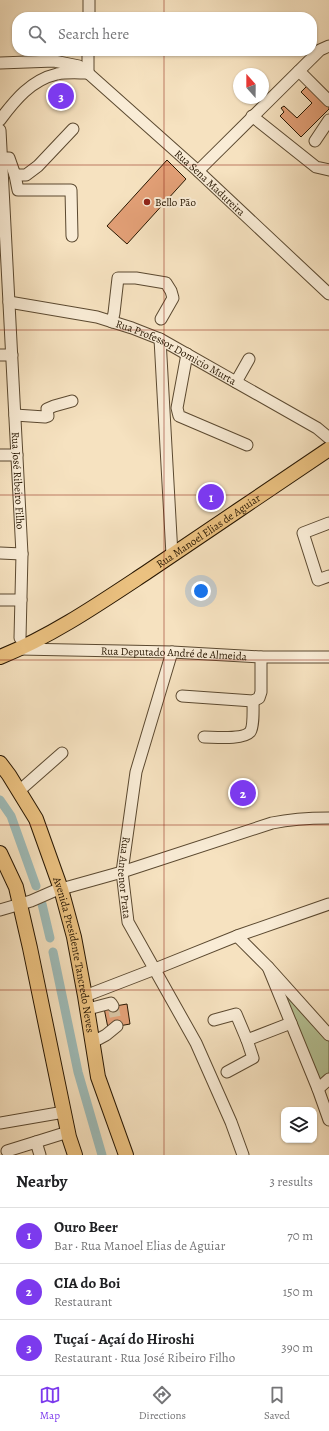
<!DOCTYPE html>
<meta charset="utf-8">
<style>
body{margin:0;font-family:Alegreya,serif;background:#f6f6f6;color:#202124}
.controls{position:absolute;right:12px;bottom:12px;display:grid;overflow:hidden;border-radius:8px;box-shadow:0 1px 3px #0004}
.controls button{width:36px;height:36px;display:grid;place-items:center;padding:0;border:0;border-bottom:1px solid #e0e0e0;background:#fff;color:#202124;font:20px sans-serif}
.compass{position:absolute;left:233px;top:68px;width:36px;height:36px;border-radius:50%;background:#fff;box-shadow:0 1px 3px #0004;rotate:339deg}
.you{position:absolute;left:201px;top:591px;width:14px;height:14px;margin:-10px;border:3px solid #fff;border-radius:50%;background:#1a73e8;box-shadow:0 0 0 6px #1a73e833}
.badge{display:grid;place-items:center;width:26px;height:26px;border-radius:50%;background:#7c3aed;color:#fff;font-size:13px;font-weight:700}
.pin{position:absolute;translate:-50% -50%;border:2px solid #fff;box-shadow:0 1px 4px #0006}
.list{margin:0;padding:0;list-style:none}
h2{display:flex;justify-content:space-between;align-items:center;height:52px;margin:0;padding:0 16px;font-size:17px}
h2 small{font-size:13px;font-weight:400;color:#757577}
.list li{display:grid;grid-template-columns:26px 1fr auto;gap:12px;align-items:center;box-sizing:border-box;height:56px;padding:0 16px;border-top:1px solid #e0e0e0}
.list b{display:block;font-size:15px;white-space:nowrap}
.list p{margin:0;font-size:13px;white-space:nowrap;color:#757577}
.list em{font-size:13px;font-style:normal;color:#757577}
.icon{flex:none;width:22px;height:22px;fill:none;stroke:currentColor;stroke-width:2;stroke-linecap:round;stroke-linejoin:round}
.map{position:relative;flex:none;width:329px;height:1155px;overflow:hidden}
.search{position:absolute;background:#fff;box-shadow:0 1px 3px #0004;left:12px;right:12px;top:12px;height:44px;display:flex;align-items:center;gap:10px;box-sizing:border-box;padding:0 14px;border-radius:16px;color:#757577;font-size:15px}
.sheet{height:220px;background:#fff}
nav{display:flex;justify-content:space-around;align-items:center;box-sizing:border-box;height:56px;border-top:1px solid #e0e0e0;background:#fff;font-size:11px;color:#757577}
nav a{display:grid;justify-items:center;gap:2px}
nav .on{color:#7c3aed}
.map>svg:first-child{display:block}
.green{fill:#b6c497;stroke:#6e6d4c}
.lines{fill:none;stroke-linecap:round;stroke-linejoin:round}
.canal{stroke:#9ebcb9;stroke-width:9}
.building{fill:#e3a077;stroke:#271600}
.minor-tunnel{stroke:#d7c3a3;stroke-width:11;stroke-dasharray:11 5.5;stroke-linecap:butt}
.minor-casing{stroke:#5b4930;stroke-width:13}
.major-casing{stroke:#271600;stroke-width:16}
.minor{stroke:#f9ecd6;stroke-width:11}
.major{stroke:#ebc180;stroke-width:14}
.grid{fill:none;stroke:#8f2418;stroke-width:1;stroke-opacity:0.55}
.poi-dot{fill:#8f2418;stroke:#f9ecd6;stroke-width:1.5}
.labels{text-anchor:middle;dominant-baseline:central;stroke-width:4;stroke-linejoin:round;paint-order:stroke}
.street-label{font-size:11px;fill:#271600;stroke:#f9ecd6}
.poi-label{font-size:11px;fill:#271600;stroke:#f9ecd6;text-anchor:start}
</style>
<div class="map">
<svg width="329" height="1155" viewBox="0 0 329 1155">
<rect width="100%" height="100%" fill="#f6e2c0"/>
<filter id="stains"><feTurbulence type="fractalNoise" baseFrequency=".005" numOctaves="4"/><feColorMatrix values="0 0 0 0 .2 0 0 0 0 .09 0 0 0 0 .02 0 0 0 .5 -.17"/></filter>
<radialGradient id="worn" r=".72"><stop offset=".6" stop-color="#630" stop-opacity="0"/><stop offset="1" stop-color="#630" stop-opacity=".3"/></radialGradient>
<polygon class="green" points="268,967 329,1035 329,1079 318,1089"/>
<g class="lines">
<g class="canal">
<polyline points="0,800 11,816 36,886"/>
<polyline points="42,904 50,938"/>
<polyline points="53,952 78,1072 102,1155"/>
</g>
</g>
<g class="building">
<polygon points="309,84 329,104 329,109 301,137 280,116 284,112 281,108 284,106 297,118 312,103 301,92"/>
<polygon points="167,160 186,179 127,244 107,226"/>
<polygon points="127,1004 130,1024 108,1028 104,1008"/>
</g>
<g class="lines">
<polyline class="minor-tunnel" points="113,1006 117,1026"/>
<g class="minor-casing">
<g id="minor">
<polyline points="89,17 89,0"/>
<path id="s1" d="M0 63 54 61 79 66 88 73 198 171 329 294"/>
<polyline points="299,71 329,101"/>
<polyline points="88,73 88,51"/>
<polyline points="252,116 316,167 329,170"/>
<path d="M0 120C15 100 31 80 57 74 67 72 78 73 88 73"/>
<path id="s2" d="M0 130 22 554 20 638"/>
<polyline points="315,141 329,120"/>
<polyline points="1,158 9,158 15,175 18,190 71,190 72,236"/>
<polyline points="198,171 320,50 329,46"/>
<polyline points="15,175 26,175 38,166 73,129"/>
<path id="s3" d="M9 302 97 317 132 328 160 339 317 428 329 438"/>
<polyline points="112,322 114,313 118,278 136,278 166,283 171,291 173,298 161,319"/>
<polyline points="160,339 172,555"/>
<polyline points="187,354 177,408 179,416 247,445"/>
<polyline points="0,355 12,355"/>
<polyline points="236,382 249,359"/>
<polyline points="15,415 45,417 48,416 47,409 54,406 72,401"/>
<polyline points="0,455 17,455"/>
<polyline points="329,523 303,533 318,580 329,576"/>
<polyline points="0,553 22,554"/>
<polyline points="0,600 21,600"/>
<path id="s4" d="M19 649 172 652 261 657H329"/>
<path id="s5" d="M172 652 136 772 122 872 128 922 196 1043 231 1122 243 1155"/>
<polyline points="182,696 253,701 259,698 261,692 261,657"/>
<path d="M204 737C214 737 243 740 250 732 254 727 253 708 253 701"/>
<polyline points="19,791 62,753"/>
<path d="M0 910 31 901 54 891 122 872 272 823C291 819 309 818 329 818"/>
<polyline points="237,936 268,967 329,1035"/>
<polyline points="268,967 318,1089 329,1120"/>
<polyline points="85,996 155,969 237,936 329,904"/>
<polyline points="88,1009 111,1003 113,1006"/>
<polyline points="214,1020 236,1014 247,1040 291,1023"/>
<polyline points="93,1042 106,1035 117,1026"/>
<polyline points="227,1072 253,1058 247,1040"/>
<polyline points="318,1089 329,1079"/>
<polyline points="0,1123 64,1112"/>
<polyline points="36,1142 40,1155"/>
<polyline points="7,1151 68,1132"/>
</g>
</g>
<g class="major-casing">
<g id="major">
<path id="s6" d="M0 657C52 636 100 603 147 572 208 531 268 490 329 449"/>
<path id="s7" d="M0 763 9 775 36 819 61 889 74 937 85 996 98 1077 126 1155"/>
<polyline points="0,853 16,887 30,948 69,1137 75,1155"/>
</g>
</g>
<use href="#minor" class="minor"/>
<use href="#major" class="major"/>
</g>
<path class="grid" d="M164 0V17M164 51V1155M0 165H329M0 330H329M0 495H329M0 660H329M0 825H329M0 990H329"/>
<circle class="poi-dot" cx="147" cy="202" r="4"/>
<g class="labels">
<g class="street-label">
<text stroke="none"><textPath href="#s1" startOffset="255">Rua Sena Madureira</textPath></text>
<text stroke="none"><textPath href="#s3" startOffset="176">Rua Professor Domicio Murta</textPath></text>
<text stroke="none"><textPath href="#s2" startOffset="351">Rua José Ribeiro Filho</textPath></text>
<text stroke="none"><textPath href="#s6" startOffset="244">Rua Manoel Elias de Aguiar</textPath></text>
<text stroke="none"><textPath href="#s4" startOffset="155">Rua Deputado André de Almeida</textPath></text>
<text stroke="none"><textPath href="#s5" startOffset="232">Rua Antenor Prata</textPath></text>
<text stroke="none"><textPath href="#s7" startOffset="208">Avenida Presidente Tancredo Neves</textPath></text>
</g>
<g class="poi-label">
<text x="155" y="202">Bello Pão</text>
</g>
</g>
<rect width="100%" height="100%" filter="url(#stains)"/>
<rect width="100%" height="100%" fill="url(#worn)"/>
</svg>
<div class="controls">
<button><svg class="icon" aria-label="layers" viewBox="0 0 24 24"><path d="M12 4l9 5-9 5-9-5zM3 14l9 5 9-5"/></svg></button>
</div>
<svg class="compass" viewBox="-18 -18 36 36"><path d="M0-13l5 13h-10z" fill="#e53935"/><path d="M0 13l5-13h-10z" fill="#757577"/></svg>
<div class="you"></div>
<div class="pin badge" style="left:211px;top:497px">1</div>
<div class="pin badge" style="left:243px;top:793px">2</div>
<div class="pin badge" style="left:61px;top:96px">3</div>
<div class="search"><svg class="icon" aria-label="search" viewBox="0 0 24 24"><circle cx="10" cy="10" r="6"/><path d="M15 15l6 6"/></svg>Search here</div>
</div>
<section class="sheet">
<h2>Nearby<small>3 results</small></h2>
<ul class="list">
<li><span class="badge">1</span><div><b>Ouro Beer</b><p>Bar · Rua Manoel Elias de Aguiar</p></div><em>70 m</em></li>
<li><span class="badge">2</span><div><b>CIA do Boi</b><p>Restaurant</p></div><em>150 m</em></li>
<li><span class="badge">3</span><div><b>Tuçaí - Açaí do Hiroshi</b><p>Restaurant · Rua José Ribeiro Filho</p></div><em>390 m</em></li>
</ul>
</section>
<nav>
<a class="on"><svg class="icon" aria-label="map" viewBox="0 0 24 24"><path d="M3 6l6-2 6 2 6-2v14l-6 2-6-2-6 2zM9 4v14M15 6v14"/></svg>Map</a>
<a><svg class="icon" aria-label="directions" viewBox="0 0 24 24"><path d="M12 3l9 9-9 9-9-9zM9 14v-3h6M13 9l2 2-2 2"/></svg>Directions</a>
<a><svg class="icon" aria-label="saved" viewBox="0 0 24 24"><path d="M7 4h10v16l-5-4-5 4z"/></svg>Saved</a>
</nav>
